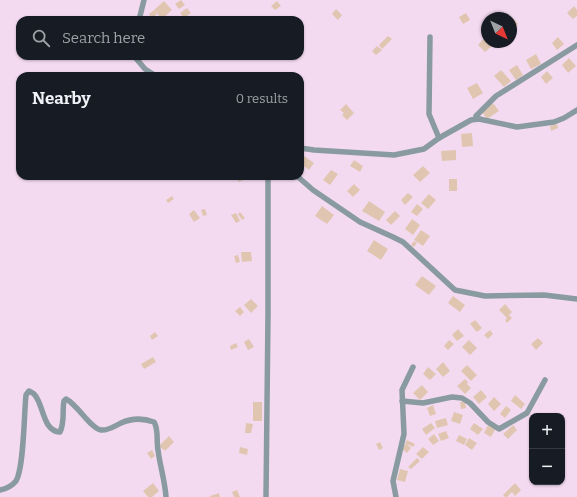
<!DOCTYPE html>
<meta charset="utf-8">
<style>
body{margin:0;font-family:Bitter,serif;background:#20242c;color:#f1f3f6}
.controls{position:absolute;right:12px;bottom:12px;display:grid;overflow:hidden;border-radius:8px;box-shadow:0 1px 3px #0004}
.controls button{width:36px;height:36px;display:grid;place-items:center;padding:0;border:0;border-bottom:1px solid #363941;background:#171b24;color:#f1f3f6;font:20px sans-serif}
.compass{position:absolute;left:481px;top:12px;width:36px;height:36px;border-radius:50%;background:#171b24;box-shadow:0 1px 3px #0004;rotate:137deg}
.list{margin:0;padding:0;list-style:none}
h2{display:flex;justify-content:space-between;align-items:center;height:52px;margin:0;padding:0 16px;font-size:17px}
h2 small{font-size:13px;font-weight:400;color:#9ea1a6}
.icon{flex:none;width:22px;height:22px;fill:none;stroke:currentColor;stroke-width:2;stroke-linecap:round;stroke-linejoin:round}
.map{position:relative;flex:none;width:577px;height:497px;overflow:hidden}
.search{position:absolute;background:#171b24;box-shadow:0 1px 3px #0004;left:16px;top:16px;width:288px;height:44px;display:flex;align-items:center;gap:10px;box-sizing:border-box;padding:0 14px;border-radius:12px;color:#9ea1a6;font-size:15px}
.panel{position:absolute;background:#171b24;box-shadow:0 1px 3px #0004;left:16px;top:72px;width:288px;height:108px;border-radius:12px}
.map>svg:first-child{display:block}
.building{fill:#e0c6b1}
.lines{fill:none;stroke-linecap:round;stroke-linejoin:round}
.minor{stroke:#899ba1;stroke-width:5.5}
</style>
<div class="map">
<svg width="577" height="497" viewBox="0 0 577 497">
<rect width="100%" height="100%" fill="#f4daf1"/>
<g class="building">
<polygon points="181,0 185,5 179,9 175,4"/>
<polygon points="164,1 172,10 162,19 154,10"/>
<polygon points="277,1 281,6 275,10 271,6"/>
<polygon points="574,6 577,10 577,16 573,19 567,13"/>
<polygon points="187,8 191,13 184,18 180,13"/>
<polygon points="336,9 342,15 338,20 332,14"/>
<polygon points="154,10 157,14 152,18 149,14"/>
<polygon points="466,13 470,20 463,24 459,17"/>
<polygon points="513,18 518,24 512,30 511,20"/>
<polygon points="388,36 392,39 382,49 379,45"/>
<polygon points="558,37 564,44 557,50 552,43"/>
<polygon points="484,38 492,46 485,52 478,45"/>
<polygon points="377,46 382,50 376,55 372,51"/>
<polygon points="536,54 541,64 531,69 526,60"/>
<polygon points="569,58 576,66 568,73 562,65"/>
<polygon points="517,65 523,75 516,80 509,70"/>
<polygon points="501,70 511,81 504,87 494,76"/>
<polygon points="547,71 553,78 546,84 541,77"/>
<polygon points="477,83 483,93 473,99 467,88"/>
<polygon points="493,103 499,111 487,119 482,112"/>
<polygon points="346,104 354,113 347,120 342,115 344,113 340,110"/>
<polygon points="557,124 558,128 551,131 550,126"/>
<polygon points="472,133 473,146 462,147 461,134"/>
<polygon points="456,150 456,160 442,161 441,151"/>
<polygon points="304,156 314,163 309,170 300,163"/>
<polygon points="354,160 363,166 360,172 350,166"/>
<polygon points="423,166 430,173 420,182 413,175"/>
<polygon points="331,170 338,174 330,185 323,180"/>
<polygon points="236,176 242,176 243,180 239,182"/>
<rect x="449" y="179" width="8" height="12"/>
<polygon points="354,184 360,190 353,197 347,191"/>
<polygon points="408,193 413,197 405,205 401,200"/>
<polygon points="429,194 436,200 428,209 421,203"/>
<polygon points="172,196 174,199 168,203 166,200"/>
<polygon points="369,201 385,212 379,221 362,211"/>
<polygon points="417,204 423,209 417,216 411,212"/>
<polygon points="322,206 334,215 327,224 315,216"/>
<polygon points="205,209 207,215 203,216 201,210"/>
<polygon points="194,210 200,218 194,222 189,214"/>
<polygon points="395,211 400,216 391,225 386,220"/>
<polygon points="240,212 245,218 242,220 238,214"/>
<polygon points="236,213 240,221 236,223 231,215"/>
<polygon points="412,219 420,225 413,235 405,229"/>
<polygon points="421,230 430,236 423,246 414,240"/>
<polygon points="374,240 388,249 381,260 367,251"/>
<polygon points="414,241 417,243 414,247 411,245"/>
<polygon points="241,252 251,252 252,261 242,262"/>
<polygon points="238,255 240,262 236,263 234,256"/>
<polygon points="422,276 436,286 429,295 415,285"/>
<polygon points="453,296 465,305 460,312 448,303"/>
<polygon points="251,299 258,306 251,313 244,305"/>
<polygon points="505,304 512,312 509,315 512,318 507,323 505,320 507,318 499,310"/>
<polygon points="240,307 244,312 240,316 235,311"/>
<polygon points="475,320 482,328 477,332 470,324"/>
<polygon points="458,329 464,336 457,341 452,335"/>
<polygon points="490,330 493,334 488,339 484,335"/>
<polygon points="155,332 158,336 152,340 150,336"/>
<polygon points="538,338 543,343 536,350 531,344"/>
<polygon points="249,339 254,347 248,350 244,342"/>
<polygon points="449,340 454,344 448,350 444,346"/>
<polygon points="469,340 477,348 470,355 462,347"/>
<polygon points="236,343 238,347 231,350 230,346"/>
<polygon points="153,357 156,362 144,369 141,364"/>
<polygon points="443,362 450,371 443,377 436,369"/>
<polygon points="467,365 477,375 471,381 461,371"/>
<polygon points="428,367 436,374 430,380 423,374"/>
<polygon points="465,379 468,382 467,384 471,388 465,394 457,386"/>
<polygon points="422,385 428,392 420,400 413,393"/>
<polygon points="481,390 487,397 479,404 473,397"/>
<polygon points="515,395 525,404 521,409 511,401"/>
<polygon points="494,397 501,404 494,411 488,404"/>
<polygon points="465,401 466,408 461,409 460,402"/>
<rect x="253" y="402" width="9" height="19"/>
<polygon points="433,405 436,414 430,416 427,408"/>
<polygon points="506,406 511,410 505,418 500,414"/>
<polygon points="454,412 463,415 460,424 451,421"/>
<polygon points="446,418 448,425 437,428 435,421"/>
<polygon points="246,423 253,424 251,433 245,433"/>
<polygon points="431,423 435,428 426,435 422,429"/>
<polygon points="474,423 483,429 478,435 470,429"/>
<polygon points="488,425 496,428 491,437 484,433"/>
<polygon points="513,425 517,430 508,439 503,434"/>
<polygon points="446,431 449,438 441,441 438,434"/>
<polygon points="434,434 439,441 433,445 428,439"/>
<polygon points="459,435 467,439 464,445 456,441"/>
<polygon points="169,436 174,442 165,451 159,446"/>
<polygon points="469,438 477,443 472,450 465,445"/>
<polygon points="407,440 415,444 413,447 405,443"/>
<polygon points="380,442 383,448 379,450 376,444"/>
<polygon points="406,443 411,448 407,453 402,449"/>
<polygon points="240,447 248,449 247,455 239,453"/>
<polygon points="423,447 429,452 422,459 416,454"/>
<polygon points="152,450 155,456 151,459 147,453"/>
<polygon points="417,458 420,461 411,469 408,467"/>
<polygon points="400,469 408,471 405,482 397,480"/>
<polygon points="153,483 159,491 152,497 148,497 143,491"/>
<polygon points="515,483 521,490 515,496 512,492 507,497 505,497 503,495"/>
<polygon points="237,490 240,497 234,497 232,492"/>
<polygon points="219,493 220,497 210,497 210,496"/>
</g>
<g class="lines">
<g class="minor">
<polyline points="139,20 144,0"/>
<polyline points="430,37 429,114 439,138"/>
<polyline points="134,56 145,69 156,76"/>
<polyline points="479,119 476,116 496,96 577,45"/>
<polyline points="300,148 314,150 394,155 424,149 439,138 471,120 479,119 517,127 554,122 564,118 577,110"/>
<polyline points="297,176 313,190 360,222 393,237 403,242 455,290 485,296 544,295 577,299"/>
<polyline points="402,401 423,403 452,397 462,398 470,403 488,422 499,429 527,413 545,380"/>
<path d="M0 490C5 489 12 486 16 481 24 468 24 413 26 395L29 391C31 392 33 393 34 394 44 404 42 431 60 432 65 422 62 411 64 401L66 399C78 405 90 428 101 430 107 431 115 426 121 423 132 418 143 418 154 422 159 430 156 440 158 450 160 466 165 481 166 497"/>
<polyline points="266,497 268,314 268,176"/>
<polyline points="396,497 393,481 404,434 402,390 413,367"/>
</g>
</g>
</svg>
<div class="controls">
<button>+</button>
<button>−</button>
</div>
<svg class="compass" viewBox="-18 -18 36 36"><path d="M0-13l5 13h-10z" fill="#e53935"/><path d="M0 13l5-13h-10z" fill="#9ea1a6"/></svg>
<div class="search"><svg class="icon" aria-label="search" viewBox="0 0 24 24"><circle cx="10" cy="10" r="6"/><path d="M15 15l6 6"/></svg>Search here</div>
<section class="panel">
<h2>Nearby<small>0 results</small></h2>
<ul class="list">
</ul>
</section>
</div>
